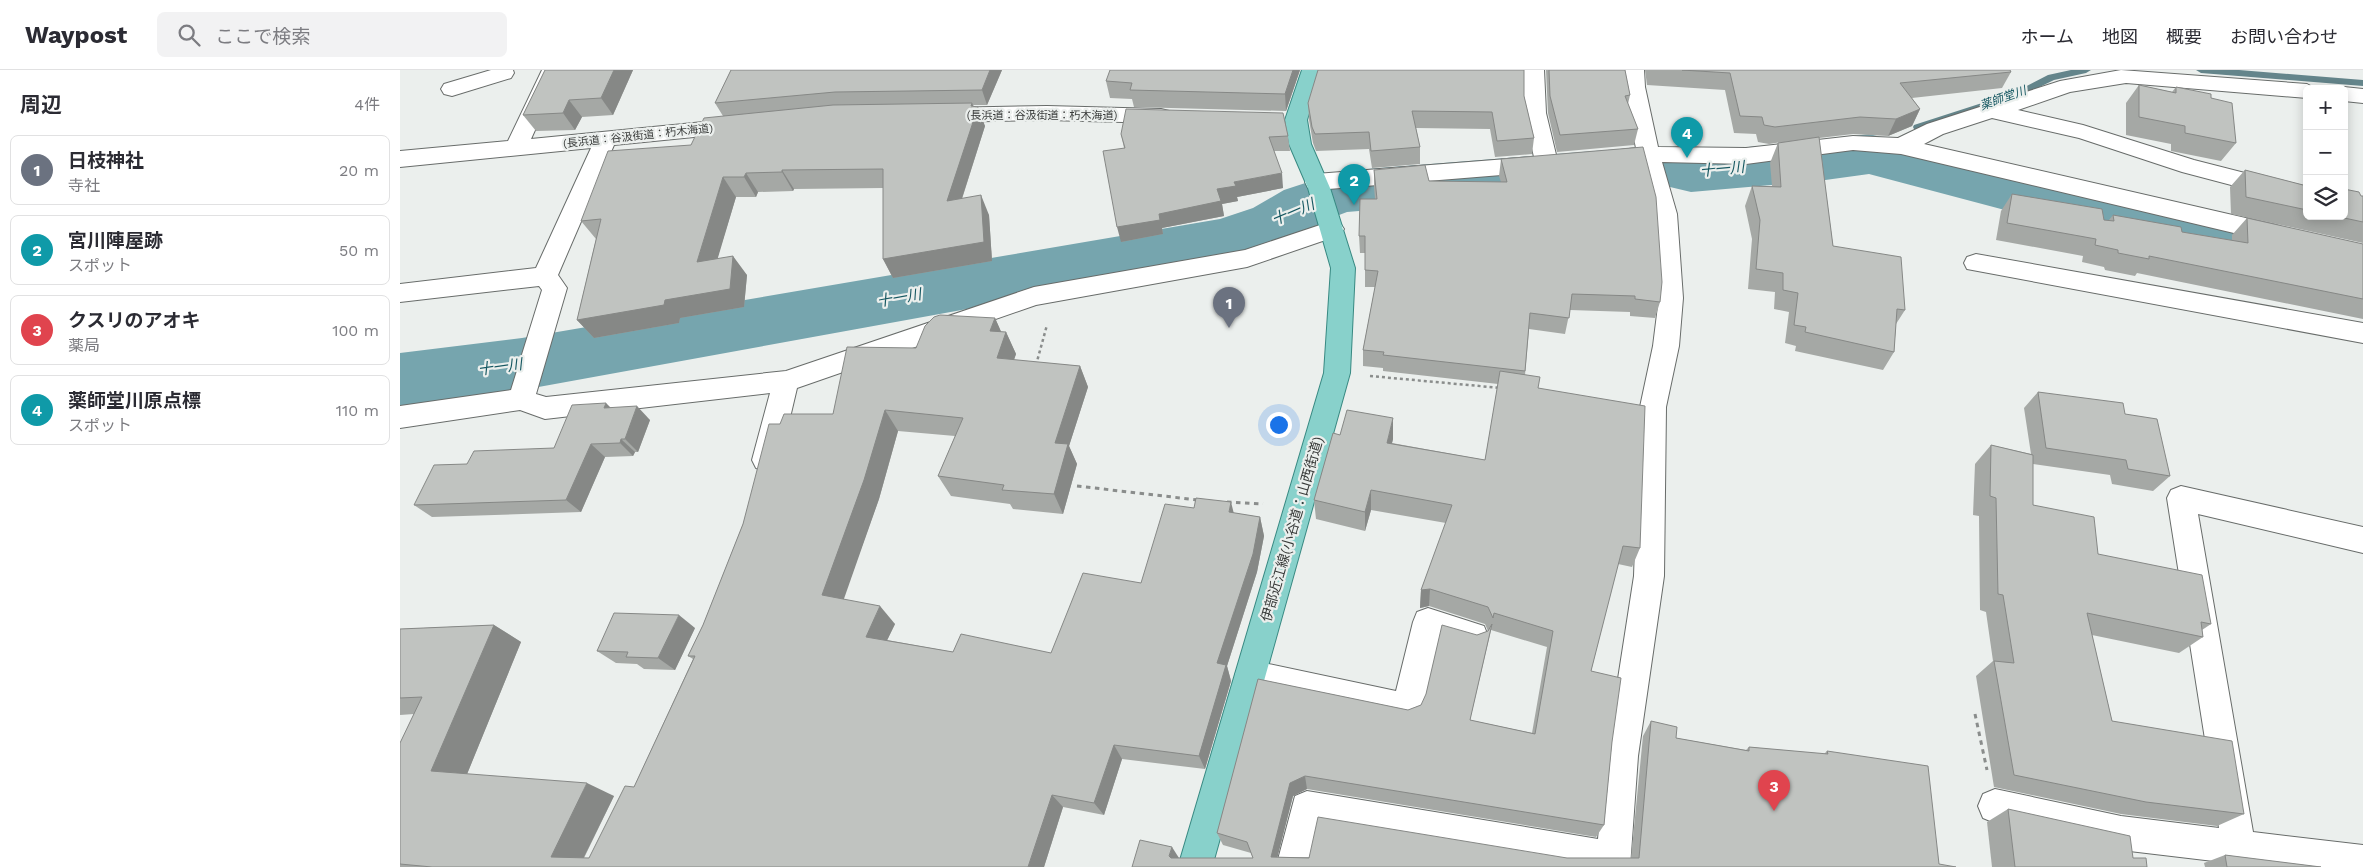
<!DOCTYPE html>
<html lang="ja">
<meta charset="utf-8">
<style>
body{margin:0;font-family:"Work Sans","Noto Sans JP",sans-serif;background:#f2f2f3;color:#2b2b33}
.controls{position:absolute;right:15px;top:15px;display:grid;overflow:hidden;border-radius:8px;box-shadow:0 2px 12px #0003}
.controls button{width:45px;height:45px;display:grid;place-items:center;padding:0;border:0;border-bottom:1px solid #e1e1e2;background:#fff;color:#2b2b33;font:25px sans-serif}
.you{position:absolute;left:878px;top:354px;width:18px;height:18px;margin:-12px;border:4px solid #fff;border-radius:50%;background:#1a73e8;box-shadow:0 0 0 8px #1a73e833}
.badge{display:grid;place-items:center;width:32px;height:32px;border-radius:50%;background:#d93025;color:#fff;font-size:16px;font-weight:700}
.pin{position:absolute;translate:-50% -41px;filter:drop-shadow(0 1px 2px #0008)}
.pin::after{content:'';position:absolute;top:26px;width:18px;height:15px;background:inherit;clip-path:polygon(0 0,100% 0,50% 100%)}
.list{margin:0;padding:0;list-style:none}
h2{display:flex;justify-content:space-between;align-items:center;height:65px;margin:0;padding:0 20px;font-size:21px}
h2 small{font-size:16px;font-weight:400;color:#7c7c81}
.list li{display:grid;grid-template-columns:32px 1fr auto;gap:15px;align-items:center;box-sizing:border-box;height:70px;margin:0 10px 10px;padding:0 10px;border:1px solid #e1e1e2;border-radius:8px}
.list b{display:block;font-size:19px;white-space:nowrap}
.list p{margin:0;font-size:16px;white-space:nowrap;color:#7c7c81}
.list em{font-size:16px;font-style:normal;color:#7c7c81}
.icon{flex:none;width:28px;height:28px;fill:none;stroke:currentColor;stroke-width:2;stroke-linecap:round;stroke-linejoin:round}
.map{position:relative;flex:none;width:1963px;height:797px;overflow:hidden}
header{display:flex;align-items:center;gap:30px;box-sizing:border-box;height:70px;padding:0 25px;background:#fff;border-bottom:1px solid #e1e1e2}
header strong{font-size:24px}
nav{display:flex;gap:28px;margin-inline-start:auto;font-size:18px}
.search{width:350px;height:45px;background:#f2f2f3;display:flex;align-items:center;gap:12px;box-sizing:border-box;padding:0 18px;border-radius:8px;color:#7c7c81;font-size:19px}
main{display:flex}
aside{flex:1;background:#fff}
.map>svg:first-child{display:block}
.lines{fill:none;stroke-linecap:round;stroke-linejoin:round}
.stream{fill:#64858b;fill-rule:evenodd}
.river{fill:#76a5ae;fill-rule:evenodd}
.minor-casing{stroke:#686c6a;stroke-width:2}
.major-casing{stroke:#388982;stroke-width:2}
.path-far1{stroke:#8a8d8c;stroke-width:2.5;stroke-dasharray:3 3;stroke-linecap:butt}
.path{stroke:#8a8d8c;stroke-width:3;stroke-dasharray:4.5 4.5;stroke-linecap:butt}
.minor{fill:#fff;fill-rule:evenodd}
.major{fill:#88d1cb;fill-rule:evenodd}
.wall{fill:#a5a8a5;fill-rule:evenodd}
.shaded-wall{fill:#868886}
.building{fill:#c0c3c0;stroke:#868886}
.labels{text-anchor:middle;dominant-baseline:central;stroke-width:4.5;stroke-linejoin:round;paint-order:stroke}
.far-street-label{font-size:11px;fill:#393b3a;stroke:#ebefed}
.far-water-label{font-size:12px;font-style:italic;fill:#165862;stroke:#ebefed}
.street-label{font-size:14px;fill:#393b3a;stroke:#ebefed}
.water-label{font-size:15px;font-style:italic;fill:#165862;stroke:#ebefed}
</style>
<header>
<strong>Waypost</strong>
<div class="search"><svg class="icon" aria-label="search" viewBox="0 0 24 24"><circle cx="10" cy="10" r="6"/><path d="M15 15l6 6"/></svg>ここで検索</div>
<nav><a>ホーム</a><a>地図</a><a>概要</a><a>お問い合わせ</a></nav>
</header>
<main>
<aside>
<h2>周辺<small>4件</small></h2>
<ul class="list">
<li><span class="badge" style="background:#6b7280">1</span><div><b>日枝神社</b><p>寺社</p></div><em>20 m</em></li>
<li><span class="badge" style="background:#0f9aa8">2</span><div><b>宮川陣屋跡</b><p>スポット</p></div><em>50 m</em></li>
<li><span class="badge" style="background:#e0444e">3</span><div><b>クスリのアオキ</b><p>薬局</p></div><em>100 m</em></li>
<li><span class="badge" style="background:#0f9aa8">4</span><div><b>薬師堂川原点標</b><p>スポット</p></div><em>110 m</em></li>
</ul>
</aside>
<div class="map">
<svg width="1963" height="797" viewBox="0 0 1963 797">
<rect width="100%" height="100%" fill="#ebefed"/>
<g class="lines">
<g class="stream">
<polygon points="1671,0 1691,0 1686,3 1654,10 1619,27 1522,59 1514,59 1513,57 1514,55 1613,23 1648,5"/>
<polygon points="1796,0 1839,0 1963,10 1963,16 1801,3"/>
</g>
<polygon class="river" points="1469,64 1748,134 1963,182 1963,228 1748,178 1469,104 1418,111 1291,122 1270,117 1233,118 947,142 926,150 895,168 826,192 122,320 0,337 0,283 122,268 820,149 853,138 884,120 942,101 1233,78 1270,77 1291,82 1418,71"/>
<g class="minor-casing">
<g id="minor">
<polygon points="91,0 113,0 114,3 111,8 52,26 44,24 41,19 44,14"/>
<polygon points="142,0 162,0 131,69 334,49 342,51 345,56 342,61 334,63 214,75 158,205 167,218 136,324 146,327 386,301 634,217 845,180 932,151 940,153 944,159 940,165 847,197 636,235 397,318 380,390 376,398 366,401 356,398 352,390 370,323 145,349 120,340 0,358 0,336 111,320 142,220 139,216 0,232 0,214 136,198 191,78 0,97 0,81 108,71"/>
<polygon points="1124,0 1144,0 1146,43 1158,93 1155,98 1139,102 916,120 908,118 905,112 908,106 916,104 1134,87 1124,43"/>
<polygon points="1224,0 1244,0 1245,17 1258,77 1346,78 1453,66 1498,68 1527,54 1660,11 1721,0 1907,14 1916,19 1907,19 1907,28 1726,13 1670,22 1618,40 1683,55 1794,90 1907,119 1907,135 1782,102 1679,68 1592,48 1543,64 1524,74 1876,155 1884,158 1888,164 1884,170 1876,173 1501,84 1453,80 1346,94 1262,92 1277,144 1283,228 1279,276 1266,337 1264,506 1238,686 1230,797 1161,797 919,757 910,797 876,797 895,726 907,721 1198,769 1206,686 1234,506 1240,337 1253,276 1259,228 1253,144 1240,92 1207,96 1199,93 1196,88 1199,83 1236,78 1223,17"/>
<polygon points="1944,17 1963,19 1963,33 1944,31 1944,19 1938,19"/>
<polygon points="647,36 761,39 769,41 772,46 769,51 761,53 647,50 544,52 536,50 533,45 536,40 544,38"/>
<polygon points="1576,184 1963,253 1963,273 1567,199 1564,193 1567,187"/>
<polygon points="1781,416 1963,457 1963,483 1798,444 1853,762 1963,775 1963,797 1864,797 1721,780 1595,753 1583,748 1578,736 1583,724 1595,719 1721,746 1819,758 1767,428 1771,420"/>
<polygon points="1028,538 1084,556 1088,566 1084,576 1073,580 1039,569 1023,638 1018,649 1007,653 850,620 839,615 835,605 839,595 850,590 996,621 1013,552 1017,542"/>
</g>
</g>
<g class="major-casing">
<polygon id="major" points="902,0 922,0 907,50 911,74 930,118 955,198 950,303 812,797 778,797 924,303 931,198 908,118 889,74 885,50"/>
</g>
<g class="path-far1">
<polyline points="636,295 647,255"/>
<polyline points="970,306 1101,318"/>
</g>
<g class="path">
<polyline points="677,416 798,430"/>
<polyline points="827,432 863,434"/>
<polyline points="1575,644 1587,700"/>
</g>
<use href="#minor" class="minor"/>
<use href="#major" class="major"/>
</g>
<g class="wall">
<polygon points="145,0 233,0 213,45 182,47 175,60 136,61 123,45"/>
<polygon points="331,0 602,0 587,35 573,35 585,56 562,129 589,145 592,191 493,208 483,189 483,118 394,119 393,121 358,122 356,127 336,127 317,189 347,205 344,237 280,248 279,253 194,268 177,250 196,169 181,151 291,75 323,46 315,33"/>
<polygon points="900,0 886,41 734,37 732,29 710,28 706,11"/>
<polygon points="1146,0 1225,0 1230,25 1228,34 1238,59 1234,75 1157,82 1148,43"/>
<polygon points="1245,0 1610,0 1611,2 1602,18 1512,28 1520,39 1512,56 1488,66 1453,64 1419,68 1433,176 1505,240 1496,254 1494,282 1483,300 1395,281 1396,276 1385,273 1389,242 1374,239 1375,222 1348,219 1352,169 1345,136 1352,116 1372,116 1370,93 1378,73 1382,72 1369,74 1358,72 1356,64 1334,63 1325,20 1247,15"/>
<polygon points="1739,15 1772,22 1776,17 1811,28 1836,73 1821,91 1771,81 1771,74 1726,65 1726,33"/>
<polygon points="1124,26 1134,68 1132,84 1095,87 1090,59 1016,58 1020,77 1020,94 972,98 969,79 916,81 913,73 909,50 908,33"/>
<polygon points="721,64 888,66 890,81 874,81 883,118 837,127 838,131 822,134 824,146 762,158 763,164 721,172 724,78"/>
<path d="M1101 89 1260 232 1255 248 1230 246V242L1170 240 1165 264 1129 259 1125 305 1138 318 1240 478 1232 497 1218 494 1191 601 1212 672 1204 755 1196 767 907 719 893 726 877 787 1231 788 1243 666 1251 651 1276 668 1346 680 1349 677 1424 684 1427 681 1539 794 779 788H853L851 783 823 775 817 763 858 609 1008 640 1021 635 1077 565 1088 561 1085 554 1029 536 1020 538 1021 520 1046 453 971 440 965 461 916 449 914 430 940 365 993 369 992 373 1085 390 1098 314 983 301V298L963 296V280L975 217H965V183H960L959 166 975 129 974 117V100L1029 111 1101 112 1099 106ZM1091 560 1147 577 1132 663 1070 650Z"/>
<polygon points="1845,100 1907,116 1907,146 1944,146 1961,126 1963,126 1963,173 1831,144 1830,117"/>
<polygon points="1612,124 1704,150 1709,150 1713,145 1782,162 1832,170 1832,165 1847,148 1963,174 1963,249 1737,203 1735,206 1705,200 1704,197 1682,192 1683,186 1596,170 1601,141"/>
<polygon points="595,248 601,262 606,262 616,284 614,290 680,296 688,317 669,376 677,394 663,444 613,439 610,434 551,426 538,406 555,366 498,361 479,429 443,529 495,554 487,570 553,582 651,583 741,513 834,443 860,447 864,466 857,502 827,596 831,611 805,699 722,689 704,745 663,737 644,797 0,797 0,673 14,644 0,645 0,559 94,555 121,572 67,704 214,726 184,788 189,788 234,717 293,589 288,586 303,555 343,454 380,354 433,344 516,278"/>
<polygon points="1638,322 1725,344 1770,406 1753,421 1712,414 1710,405 1633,394 1633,435 1698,484 1811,554 1802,560 1803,567 1779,583 1692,565 1712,651 1844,744 1817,756 1721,744 1594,717 1576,606 1593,591 1586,542 1580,540 1579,446 1573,445 1575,394 1591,375 1631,384 1624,338"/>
<polygon points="211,338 250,350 238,382 235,382 233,386 205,387 181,442 32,447 14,435 67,394 154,378"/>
<polygon points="295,558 275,600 244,599 237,594 216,593 197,581"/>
<polygon points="1608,739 1733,788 1747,797 1592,797 1587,752"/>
<polygon points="1825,785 1921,797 1805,797 1804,793"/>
</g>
<g class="shaded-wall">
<polygon points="214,0 233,0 213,45 201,28"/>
<polygon points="590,0 602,0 587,35 582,20"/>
<polygon points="893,0 900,0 886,41 885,24"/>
<polygon points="169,30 182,47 175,60 163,43"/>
<polygon points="572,33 576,42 578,37 585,56 555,150 547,131"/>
<polygon points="1520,39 1512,56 1488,66 1496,49"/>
<polygon points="382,100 394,119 393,121 382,102"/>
<polygon points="346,103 358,122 356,127 344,107"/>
<polygon points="882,103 883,118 837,127 838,131 822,134 824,146 762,158 763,164 721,172 717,157 759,144 834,112"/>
<polygon points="323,107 336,127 311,211 297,192"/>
<polygon points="581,125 589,145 592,191 493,208 483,189"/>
<polygon points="333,186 347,205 344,237 280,248 279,253 194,268 177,250"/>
<polygon points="595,248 604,268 606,262 616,284 607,309 597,288 590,261"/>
<polygon points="680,296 688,317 669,376 677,394 663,444 654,424 655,373"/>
<polygon points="206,333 220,347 204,338"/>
<polygon points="237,336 250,350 238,382 225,369"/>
<polygon points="485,340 498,361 479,429 439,543 422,525"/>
<polygon points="993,348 993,369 987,393 987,373"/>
<polygon points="221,369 235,382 233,386 220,373"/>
<polygon points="191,374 205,387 181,442 166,430"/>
<polygon points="971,420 971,440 965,461 965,442"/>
<polygon points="831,432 836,452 829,442"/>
<polygon points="860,447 864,466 857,502 827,596 831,611 805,699 799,686 817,593"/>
<polygon points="1030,519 1029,536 1020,538 1021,520"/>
<polygon points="480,536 495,554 481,583 466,567"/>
<polygon points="279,545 295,558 275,600 258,588"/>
<polygon points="94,555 121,572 63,714 31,701"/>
<polygon points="714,675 722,689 704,745 694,733"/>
<polygon points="905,706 907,719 893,726 875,797 871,787 890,713"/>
<polygon points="187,713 214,726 179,797 151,787"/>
<polygon points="652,725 663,737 644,797 628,797"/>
<polygon points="772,777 779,788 776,796 769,786"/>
</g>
<g class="building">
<polygon points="145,0 214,0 201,28 169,30 163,43 123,45"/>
<polygon points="331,0 590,0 582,20 435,22 315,33"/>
<polygon points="710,0 893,0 885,24 730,20 732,13 706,11"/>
<polygon points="918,0 1124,0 1124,26 1134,68 1097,71 1092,42 1012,41 1020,77 971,81 969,62 915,64 912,57 908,33"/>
<polygon points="1149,0 1225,0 1230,25 1225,26 1238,59 1160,65 1150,26"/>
<polygon points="1282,0 1610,0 1611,2 1500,13 1520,39 1496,49 1460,47 1375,57 1364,55 1362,47 1340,46 1330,3"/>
<polygon points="1739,15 1776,23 1776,17 1811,24 1811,28 1832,33 1836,73 1785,63 1785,56 1739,47"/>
<polygon points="572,33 571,36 578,37 547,131 581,125 584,172 483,189 483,99 382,100 382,102 346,103 344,107 323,107 297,192 333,186 330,219 265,230 264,235 177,250 201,149 181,151 208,81 291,75 304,48 433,35"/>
<polygon points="726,39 883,43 888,66 869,67 882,103 834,112 836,116 817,119 821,131 759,144 760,150 717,157 703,81 725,78 721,64"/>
<polygon points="1419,67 1433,176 1501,187 1505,240 1497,239 1494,282 1405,262 1406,257 1394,255 1398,223 1383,220 1383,203 1356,199 1360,150 1352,116 1381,117 1378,73"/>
<polygon points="1243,77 1256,127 1262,212 1260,232 1235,229 1235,226 1172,224 1169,248 1130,243 1125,301 983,285 984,282 963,280 978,201 965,200 965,166 959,166 960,129 977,129 974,100 1025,95 1029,111 1107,112 1101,89"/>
<polygon points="1845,100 1907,116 1907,140 1846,127"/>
<polygon points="1944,119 1959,122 1961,126 1963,126 1963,152 1935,146 1944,146"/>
<polygon points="1612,124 1702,139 1704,150 1714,151 1713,145 1781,157 1782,162 1848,173 1847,148 1963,174 1963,229 1749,186 1749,189 1718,183 1718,180 1695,175 1696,169 1607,153"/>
<polygon points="540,245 595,248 590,261 606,262 597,288 680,296 655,373 668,374 654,424 602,420 604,415 538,406 563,348 485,340 464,410 422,525 480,536 466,567 553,582 561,564 651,583 683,503 741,513 765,434 794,438 796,428 831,432 829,442 860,447 853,484 817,593 826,595 799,686 714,675 694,733 652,725 628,797 32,797 0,794 0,673 22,627 0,628 0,559 94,555 31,701 187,713 151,787 189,788 225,716 234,717 295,586 288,586 303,555 343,454 369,354 380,354 384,344 433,344 447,277 516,278 525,256 534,247"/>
<polygon points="1100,301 1140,307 1138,318 1245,336 1240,478 1223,476 1191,601 1221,608 1212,672 1204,755 905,706 890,713 871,787 909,788 918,747 1167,788 1239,788 1251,651 1277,657 1276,668 1349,681 1349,677 1428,684 1427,681 1528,696 1539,794 1556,797 732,797 740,770 772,777 769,786 771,788 853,788 847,772 817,763 858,609 1008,640 1021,635 1026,624 1042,555 1077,565 1088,561 1092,554 1070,650 1135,664 1153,561 1094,543 1093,548 1088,537 1030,519 1021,520 1052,435 971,420 965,442 914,430 933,363 940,365 947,340 993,348 987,373 1085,390"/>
<polygon points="1638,322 1723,333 1725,344 1757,349 1770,406 1728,399 1726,390 1646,378"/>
<polygon points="206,333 204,338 237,336 225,369 221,369 220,373 191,374 166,430 14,435 34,395 67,394 74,381 154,378 172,335"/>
<polygon points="1591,375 1633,385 1633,435 1694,447 1698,484 1802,505 1811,554 1801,552 1803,567 1687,543 1712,651 1832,671 1844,744 1746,732 1614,705 1594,591 1614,593 1603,525 1598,524 1596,428 1590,426"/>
<polygon points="214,543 279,545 258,588 226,587 228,582 197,581"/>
<polygon points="1608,739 1730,766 1733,788 1746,788 1747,797 1615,797"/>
<polygon points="1825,785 1921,797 1827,797"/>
</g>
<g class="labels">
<g class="far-street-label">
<text x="642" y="45">(長浜道：谷汲街道：朽木海道)</text>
<text transform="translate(238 66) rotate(-6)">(長浜道：谷汲街道：朽木海道)</text>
</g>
<g class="far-water-label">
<text transform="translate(1603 28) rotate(-20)">薬師堂川</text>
</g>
<g class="street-label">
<text transform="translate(892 459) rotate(-74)">伊部近江線(小谷道：山西街道)</text>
</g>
<g class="water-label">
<text transform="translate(1322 99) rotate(-6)">十一川</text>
<text transform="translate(893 142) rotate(-23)">十一川</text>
<text transform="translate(499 228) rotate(-10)">十一川</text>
<text transform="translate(100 297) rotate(-8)">十一川</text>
</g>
</g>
</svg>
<div class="controls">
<button>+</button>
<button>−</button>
<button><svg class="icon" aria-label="layers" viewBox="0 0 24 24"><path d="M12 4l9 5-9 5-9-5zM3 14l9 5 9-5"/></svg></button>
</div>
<div class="you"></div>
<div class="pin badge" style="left:829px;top:258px;background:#6b7280">1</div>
<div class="pin badge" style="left:954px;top:135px;background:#0f9aa8">2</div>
<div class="pin badge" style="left:1374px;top:741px;background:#e0444e">3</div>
<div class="pin badge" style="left:1287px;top:88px;background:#0f9aa8">4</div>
</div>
</main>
